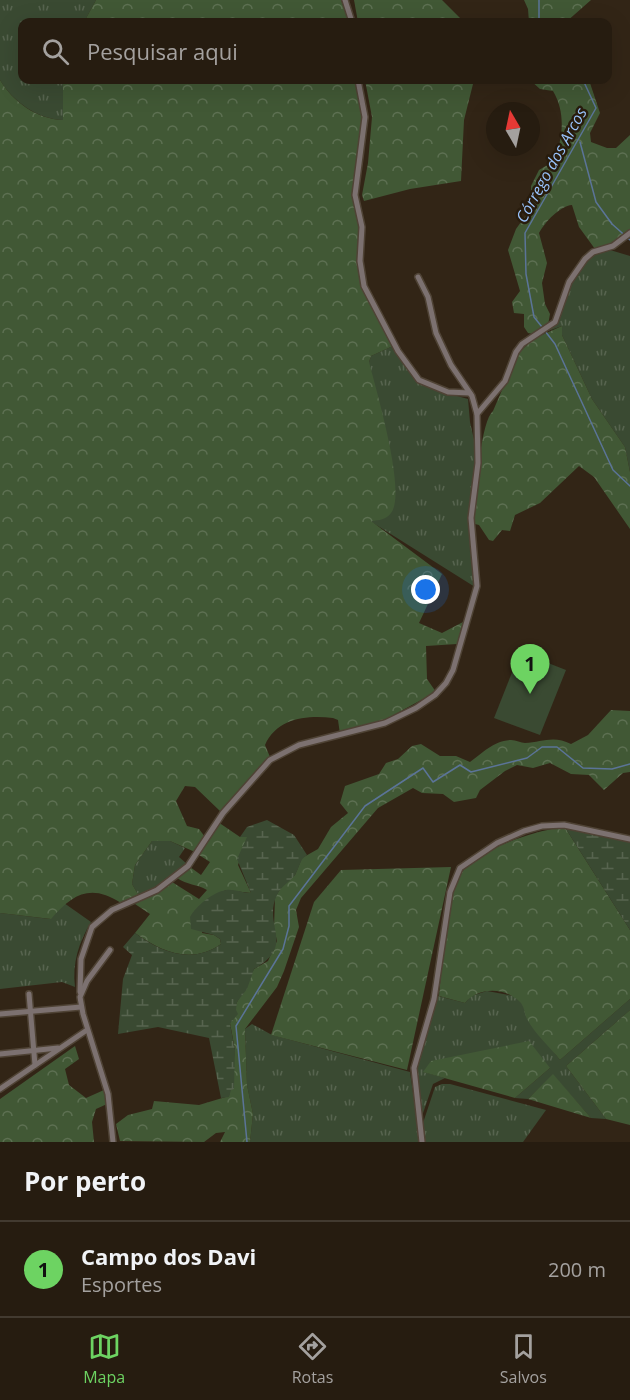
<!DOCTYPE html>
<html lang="pt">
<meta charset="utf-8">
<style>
body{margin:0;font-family:"Open Sans",sans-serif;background:#2e2519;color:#f1f3f6}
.compass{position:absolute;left:486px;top:102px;width:54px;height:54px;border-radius:50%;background:#261c10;box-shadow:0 6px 24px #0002;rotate:351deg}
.you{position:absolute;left:426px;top:590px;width:21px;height:21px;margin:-15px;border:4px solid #fff;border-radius:50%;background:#1a73e8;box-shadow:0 0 0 9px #1a73e833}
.badge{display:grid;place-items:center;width:39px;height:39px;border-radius:50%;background:#6dd362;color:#111;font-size:20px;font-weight:700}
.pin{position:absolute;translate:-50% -50px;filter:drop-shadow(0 2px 3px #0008)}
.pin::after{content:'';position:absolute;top:32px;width:21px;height:18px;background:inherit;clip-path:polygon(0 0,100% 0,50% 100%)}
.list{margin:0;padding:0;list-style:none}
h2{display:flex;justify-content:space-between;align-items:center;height:78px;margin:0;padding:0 24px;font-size:26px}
h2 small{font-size:20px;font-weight:400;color:#a4a19f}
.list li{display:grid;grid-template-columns:39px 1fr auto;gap:18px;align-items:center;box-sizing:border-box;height:96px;padding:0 24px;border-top:2px solid #423a30}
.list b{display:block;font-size:22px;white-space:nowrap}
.list p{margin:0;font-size:20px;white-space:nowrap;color:#a4a19f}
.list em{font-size:20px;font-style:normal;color:#a4a19f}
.icon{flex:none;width:33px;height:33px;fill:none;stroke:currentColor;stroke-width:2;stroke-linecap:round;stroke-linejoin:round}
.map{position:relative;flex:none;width:630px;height:1142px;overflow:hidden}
.search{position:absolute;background:#261c10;box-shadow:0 6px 24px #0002;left:18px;right:18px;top:18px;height:66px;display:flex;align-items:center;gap:15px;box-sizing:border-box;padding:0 21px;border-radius:12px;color:#a4a19f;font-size:22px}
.sheet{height:174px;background:#261c10}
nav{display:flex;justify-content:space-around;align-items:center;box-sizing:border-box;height:84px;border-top:2px solid #423a30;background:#261c10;font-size:16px;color:#a4a19f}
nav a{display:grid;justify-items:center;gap:3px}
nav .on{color:#6dd362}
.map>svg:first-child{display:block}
.grass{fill:url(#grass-tufts)}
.forest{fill:url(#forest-crowns)}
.wetland{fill:url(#wetland-marsh)}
.park{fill:#3a4a32}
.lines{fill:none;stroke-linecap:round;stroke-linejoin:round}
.stream{stroke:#5b7498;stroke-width:1.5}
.street-casing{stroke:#4f4335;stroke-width:8}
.street{stroke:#7c7170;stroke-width:5}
.labels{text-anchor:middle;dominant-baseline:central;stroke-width:5;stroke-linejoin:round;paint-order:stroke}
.water-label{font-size:16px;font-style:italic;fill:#99c3fc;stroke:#281c0d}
</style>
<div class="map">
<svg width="630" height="1142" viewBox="0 0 630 1142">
<defs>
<pattern id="grass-tufts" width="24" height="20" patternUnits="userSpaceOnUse" patternTransform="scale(1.5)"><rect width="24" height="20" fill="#3a4a32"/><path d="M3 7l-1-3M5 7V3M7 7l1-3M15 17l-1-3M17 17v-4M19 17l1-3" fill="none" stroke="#57644f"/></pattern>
<pattern id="forest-crowns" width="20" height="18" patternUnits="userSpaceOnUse" patternTransform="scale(1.5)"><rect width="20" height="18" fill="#415835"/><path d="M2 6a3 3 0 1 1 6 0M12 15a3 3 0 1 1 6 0" fill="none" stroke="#5d7052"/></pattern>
<pattern id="wetland-marsh" width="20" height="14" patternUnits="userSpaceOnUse" patternTransform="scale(1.5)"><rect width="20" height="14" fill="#3a4a32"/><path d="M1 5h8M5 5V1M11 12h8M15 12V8" fill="none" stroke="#57644f"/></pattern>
</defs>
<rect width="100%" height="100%" fill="#322516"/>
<g class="grass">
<path d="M0 0H96L84 22H22V80H63V120C38 119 13 102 0 80Z"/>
<polygon points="610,250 630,256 630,472 625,447 592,399 562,335 562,326 548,331 558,321 568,289 589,256"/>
<polygon points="393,346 417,380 435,390 468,399 470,422 477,453 469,518 475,587 370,521 369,362 371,356"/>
<polygon points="152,841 170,841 185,848 179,857 187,864 169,879 139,896 132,884 135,865"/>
<path d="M64 903 91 922C79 942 72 963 75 987L62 982 0 989V913L50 919Z"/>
<polygon points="487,991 514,996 523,1004 528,1019 560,1060 630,999 630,1010 566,1066 606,1119 591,1118 553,1075 528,1099 515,1098 550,1068 424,1072 445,1078 433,1084 422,1116 415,1071 438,996 465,1003 471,996"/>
<polygon points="252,1024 272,1035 410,1072 420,1142 250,1142 253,1114 247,1085 245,1029"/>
<polygon points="442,1084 450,1084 546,1110 523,1142 425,1142 423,1123 435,1087"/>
</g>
<g class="forest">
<polygon points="96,0 341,0 349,22 84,22"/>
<polygon points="354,0 442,0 464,22 358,22"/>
<polygon points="524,0 591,0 566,22 529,22 528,9"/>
<path d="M0 80C13 102 37 119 63 120V80H357L362 117 353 198 360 222 359 273 393 346 371 356 369 362C376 390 407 493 391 513 386 520 379 520 371 521L442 574 419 623 442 633 463 622 457 644 426 646 427 679 436 692 377 724 340 734 338 720 333 718C307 715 277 718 265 745L270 757 220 811 195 787 185 786 176 801 187 826 199 829 205 837 195 852 170 841H152L135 865 132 884 139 896 121 903C91 883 72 894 51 919L0 913Z"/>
<polygon points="365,80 474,80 464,120 461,181 410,189 364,201 362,195 368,163 372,117"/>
<path d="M530 80H589L600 113 590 133 591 142 607 148H616L630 135V232L608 247 595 249 579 227 572 205C560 206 545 222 539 233L547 263 542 283 545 304 550 314 548 325 533 334 528 333 524 327V314L514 313 512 302 520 291 508 250 516 229 531 208V186L539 170 554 161C563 138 566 113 553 91L540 89Z"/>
<path d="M562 326V335L592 399 625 447 630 472V529L594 477 579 466 540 503 515 515 510 531 502 530 493 541 489 540 479 525 475 524 473 517C476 496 480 422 493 411L518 353 535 338Z"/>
<path d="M611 710 630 711V772L623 773 604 790 589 775 571 774 550 763 533 768 517 765 505 771 480 790 476 798 454 802 443 794 422 793 413 788 378 808 301 898 296 910 299 927 284 971 277 987 245 1029 247 1085 253 1114 250 1142H220L225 1132 216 1133 204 1142 120 1141 116 1124 128 1115 152 1109 154 1101 199 1105 229 1096 235 1050 230 1023 237 1002 254 969 268 961 277 941 274 928 275 897 285 882 295 875 302 858 318 849 331 827 348 813 340 803 345 786 379 774 386 763 398 759 412 746 421 744 440 756H456L470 762C483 753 493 741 511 740 516 740 521 743 525 743 542 742 554 735 571 744L588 735Z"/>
<path d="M218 822 240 837 248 836 238 865 251 893 226 890 212 897 202 933 214 935 220 939 221 944C191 965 162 952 135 933L150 914 135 904 172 882 199 899 207 890C197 884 187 885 177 878L190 867 201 875 210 862 199 855Z"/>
<path d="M558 828 566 829 630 930V999L560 1060C550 1047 535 1034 527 1019 524 1013 525 1007 520 1002 505 987 478 987 465 1003L439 996C443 960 444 909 459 877 472 851 531 832 558 828Z"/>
<polygon points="451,867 407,1070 271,1035 314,902 341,870"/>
<polygon points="630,1010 630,1125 606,1119 566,1066"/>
<polygon points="529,1041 550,1068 515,1098 423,1072 431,1061"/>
<polygon points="75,1046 79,1059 65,1069 69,1085 86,1098 104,1090 107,1104 96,1109 92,1122 94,1142 0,1142 0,1099"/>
<polygon points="553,1074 591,1118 528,1099"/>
</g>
<g class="wetland">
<path d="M267 820 294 835 307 855C299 860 300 867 295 875 290 882 281 886 277 895 262 926 297 944 254 969L247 989 237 1002 236 1010 238 1014 230 1024 235 1050 234 1089 231 1090 229 1097 221 1098 209 1038 158 1027 118 1034 123 979 132 955 123 947 135 933C161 952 191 965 221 944L220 939 214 935 191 929 190 917C196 906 213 892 226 890 235 889 242 893 251 893L237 859 247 837H240L247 827Z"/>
<polygon points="566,829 630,842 630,930"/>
</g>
<polygon class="park" points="520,652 566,670 540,735 494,718"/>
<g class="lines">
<g class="stream">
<polyline points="539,0 539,22"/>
<polyline points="580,142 596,202 612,224 630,240"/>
<polyline points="542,327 534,317 526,274 525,233 596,108 583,80"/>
<polyline points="545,331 555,344 613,470 630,486"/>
<polyline points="247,1142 236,1026 283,949 289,926 289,906 365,806 423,768 433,782 460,765 471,772 527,758 542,747 557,747 583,768 612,769 630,764"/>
</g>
<g class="street-casing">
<g id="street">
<polyline points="345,0 352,22"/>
<polyline points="358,80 365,117 355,195 362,227 360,261 364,286 398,351 419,380 448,392 470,393"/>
<polyline points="418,277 428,297 436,333 451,365 472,396 477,414"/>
<polyline points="110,950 87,981 80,997 83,1014 108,1094 113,1142"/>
<polyline points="80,992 81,959 92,927 112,910 157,890 188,866 223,813 270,760 299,745 385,723 416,708 435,695 446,683 453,670 477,586 471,518 478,463 477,414 505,381 516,352 522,344 555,322 569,282 585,259 593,252 613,246 630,233"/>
<polyline points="29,994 35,1065"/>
<polyline points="0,1014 81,1007"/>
<polyline points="0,1054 58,1048"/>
<polyline points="0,1089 87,1030"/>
<polyline points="422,1142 414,1068 434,999 450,892 460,868 497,843 524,831 542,826 564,825 630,839"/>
</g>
</g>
<use href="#street" class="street"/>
</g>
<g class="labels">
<g class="water-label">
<text transform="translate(551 165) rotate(-61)">Córrego dos Arcos</text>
</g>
</g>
</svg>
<svg class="compass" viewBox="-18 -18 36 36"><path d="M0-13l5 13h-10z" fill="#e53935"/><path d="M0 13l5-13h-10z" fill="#a4a19f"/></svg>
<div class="you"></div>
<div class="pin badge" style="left:530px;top:694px">1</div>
<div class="search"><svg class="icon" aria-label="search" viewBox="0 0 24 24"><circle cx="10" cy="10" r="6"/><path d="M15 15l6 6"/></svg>Pesquisar aqui</div>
</div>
<section class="sheet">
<h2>Por perto<small></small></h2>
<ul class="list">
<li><span class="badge">1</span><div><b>Campo dos Davi</b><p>Esportes</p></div><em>200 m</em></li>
</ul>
</section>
<nav>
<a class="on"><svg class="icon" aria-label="map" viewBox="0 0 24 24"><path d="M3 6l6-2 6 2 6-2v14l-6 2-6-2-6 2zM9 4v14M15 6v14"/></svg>Mapa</a>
<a><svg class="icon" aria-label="directions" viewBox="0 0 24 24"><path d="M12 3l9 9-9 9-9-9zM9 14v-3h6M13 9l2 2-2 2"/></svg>Rotas</a>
<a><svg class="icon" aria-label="saved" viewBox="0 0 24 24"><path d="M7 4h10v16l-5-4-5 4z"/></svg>Salvos</a>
</nav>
